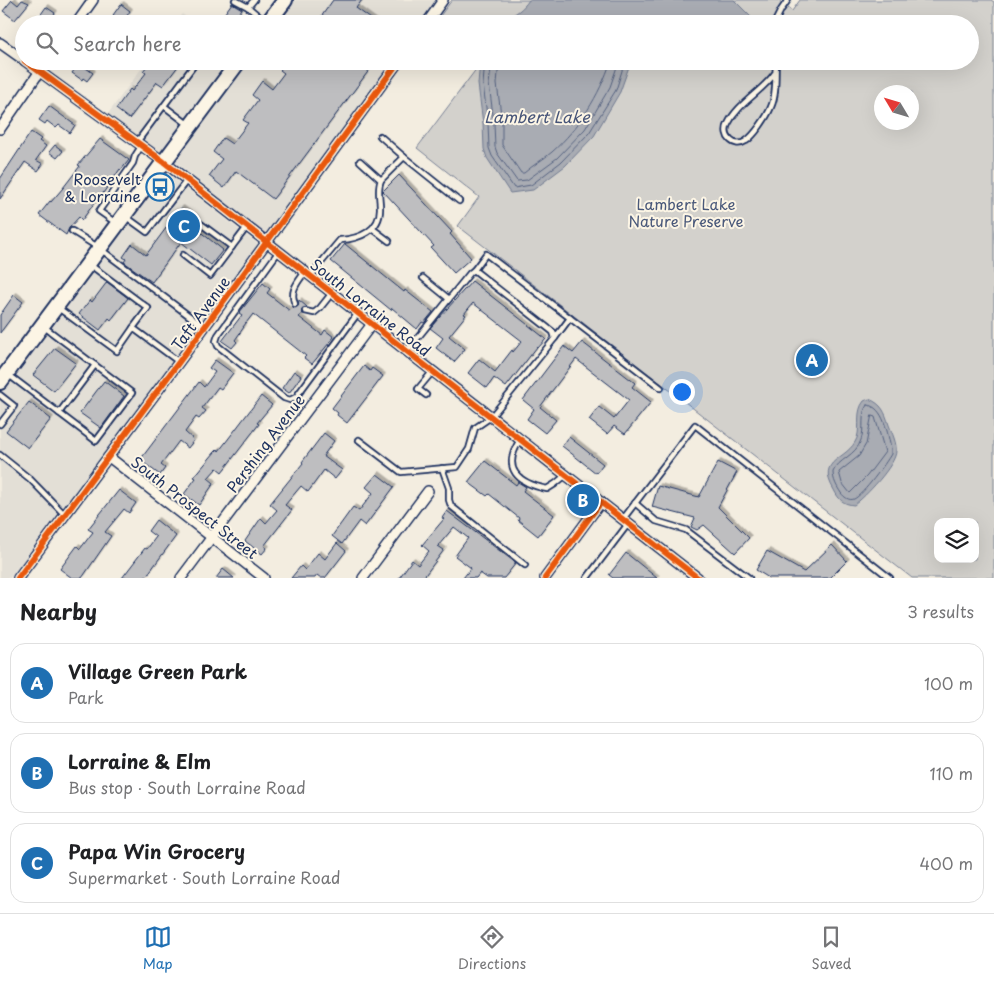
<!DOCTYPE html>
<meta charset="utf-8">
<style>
body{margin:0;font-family:"Playpen Sans",sans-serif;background:#f6f6f6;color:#202124}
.controls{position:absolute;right:15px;bottom:15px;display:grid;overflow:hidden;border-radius:10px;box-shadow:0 5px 20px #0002}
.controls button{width:45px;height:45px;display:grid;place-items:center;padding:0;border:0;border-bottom:1px solid #e0e0e0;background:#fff;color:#202124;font:25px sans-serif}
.compass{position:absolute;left:874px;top:85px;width:45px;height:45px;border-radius:50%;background:#fff;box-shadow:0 5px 20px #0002;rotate:308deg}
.you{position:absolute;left:681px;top:391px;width:18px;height:18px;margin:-12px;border:4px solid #fff;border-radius:50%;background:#1a73e8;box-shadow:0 0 0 8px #1a73e833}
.badge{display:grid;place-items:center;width:32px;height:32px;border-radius:50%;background:#1f6fb2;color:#fff;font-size:16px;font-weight:700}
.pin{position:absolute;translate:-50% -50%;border:2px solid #fff;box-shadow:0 1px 5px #0006}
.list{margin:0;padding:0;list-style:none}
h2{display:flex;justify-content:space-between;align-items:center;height:65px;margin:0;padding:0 20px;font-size:21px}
h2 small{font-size:16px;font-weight:400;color:#757577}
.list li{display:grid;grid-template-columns:32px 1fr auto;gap:15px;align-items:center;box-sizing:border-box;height:80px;margin:0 10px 10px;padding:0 10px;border:1px solid #e0e0e0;border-radius:15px}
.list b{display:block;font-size:19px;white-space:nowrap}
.list p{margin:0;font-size:16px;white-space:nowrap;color:#757577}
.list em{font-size:16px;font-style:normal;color:#757577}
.icon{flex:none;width:28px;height:28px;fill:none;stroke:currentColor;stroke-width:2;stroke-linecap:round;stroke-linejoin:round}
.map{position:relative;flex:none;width:994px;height:578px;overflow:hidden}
.search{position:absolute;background:#fff;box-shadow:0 5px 20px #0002;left:15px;right:15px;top:15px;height:55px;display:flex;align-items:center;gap:12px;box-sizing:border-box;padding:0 18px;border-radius:28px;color:#757577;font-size:19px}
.sheet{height:335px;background:#fff}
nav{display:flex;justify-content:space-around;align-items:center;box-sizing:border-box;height:70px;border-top:1px solid #e0e0e0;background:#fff;font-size:14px;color:#757577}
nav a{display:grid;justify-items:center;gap:2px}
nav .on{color:#1f6fb2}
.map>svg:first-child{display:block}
.built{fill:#e3dfd6}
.green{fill:#d3d1cc;stroke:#778095;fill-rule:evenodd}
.water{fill:#a9acb3;stroke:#707a91}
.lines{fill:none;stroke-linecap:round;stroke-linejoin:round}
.shore{stroke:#546180;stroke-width:1}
.building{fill:#bebec0;stroke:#1b2f5e;filter:url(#shadow)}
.service-casing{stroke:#1b2f5e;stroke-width:8}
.minor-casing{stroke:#1b2f5e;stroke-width:12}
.primary-casing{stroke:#1b2f5e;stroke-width:18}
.service{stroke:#fcf5e5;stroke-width:4.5}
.minor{stroke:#fcf5e5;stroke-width:9}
.primary{stroke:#fcf5e5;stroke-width:14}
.cycleway-casing{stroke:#fcf5e5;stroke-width:9}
.cycleway{stroke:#e8590c;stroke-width:6}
.labels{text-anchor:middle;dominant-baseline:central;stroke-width:4;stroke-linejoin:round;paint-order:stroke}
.poi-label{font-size:15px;fill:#1b2f5e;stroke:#fcf5e5;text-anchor:end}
.park-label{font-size:15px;fill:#49587a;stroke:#fcf5e5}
.street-label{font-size:15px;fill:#1b2f5e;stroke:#fcf5e5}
.water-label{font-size:16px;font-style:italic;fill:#465478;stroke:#fcf5e5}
</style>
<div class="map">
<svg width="994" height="578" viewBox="0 0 994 578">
<defs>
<filter id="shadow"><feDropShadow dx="2.5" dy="-2.5" stdDeviation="0" flood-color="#0004"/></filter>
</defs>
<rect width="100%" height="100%" fill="#f3ede0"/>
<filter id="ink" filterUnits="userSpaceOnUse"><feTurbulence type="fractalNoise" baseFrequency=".02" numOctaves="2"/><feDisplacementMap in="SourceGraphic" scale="10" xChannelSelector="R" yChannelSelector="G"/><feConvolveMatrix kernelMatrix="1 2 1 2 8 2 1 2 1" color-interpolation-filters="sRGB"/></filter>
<g filter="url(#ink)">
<g class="built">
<polygon points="295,0 438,0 421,24 277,24"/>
<polygon points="182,14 195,24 174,24"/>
<polygon points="147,61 230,61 162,153 107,115"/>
<polygon points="249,61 394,61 268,236 174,161"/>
<polygon points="167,173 260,246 10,578 0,578 0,397"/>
</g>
<path class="green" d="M452 0H777L792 11 800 0H991L994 2V578H912L458 226 479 197 417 148 477 68 469 61H970V24H434ZM882 92H912V122H882ZM938 522H975V559H938Z"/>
<g class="water">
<path d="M529 0H734L752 18 750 24H479C499 21 517 18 529 0Z"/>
<polygon points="480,61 631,61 620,92 594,136 565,166 533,190 510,193 487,158 484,149 483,124 478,84"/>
<path d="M869 399C882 404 885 412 889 425 892 433 897 443 896 451 896 465 865 497 854 505 843 504 839 500 834 490 815 458 848 461 857 438 861 425 855 412 864 401Z"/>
</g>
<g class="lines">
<g class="shore">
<polyline points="485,61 483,84 488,123 489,148 492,156 514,188 531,185 561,162 589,133 616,90 625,61"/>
<polyline points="492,61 489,84 494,123 495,147 497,153 517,181 527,180 557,158 585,129 610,87 619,61"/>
<path d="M499 61 497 84 502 122V145L521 173H524C533 165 544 159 552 152 580 127 599 96 611 61"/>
<path d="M867 405C884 406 888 435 891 449V454C886 463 863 495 854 499 849 501 844 497 841 493 837 487 833 480 833 472 838 459 856 456 861 440 865 429 860 414 867 405Z"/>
<polygon points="872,416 875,417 885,452 867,476 850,493 842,483 839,472 859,456 866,444"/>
</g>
</g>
<g class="building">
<polygon points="12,0 18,5 22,0 29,3 15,20 3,11"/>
<polygon points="333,0 362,0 356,8 378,24 316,24"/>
<polygon points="232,3 242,9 231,24 217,24"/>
<polygon points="121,4 130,11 123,22 113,15"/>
<polygon points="46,7 55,13 47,24 34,24"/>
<polygon points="151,61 182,61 163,86 157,82 129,119 116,109 130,89 132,91 146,73 143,71"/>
<polygon points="287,61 376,61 273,199 236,171 224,188 209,176 222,159 213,152 223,138 232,144 248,123 243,120 258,100 252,95 262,81 272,89 284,73 280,70"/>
<polygon points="79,63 93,73 87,81 83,78 82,80 72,73"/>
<polygon points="49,106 75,125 70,133 59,125 56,128 47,121 45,124 39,120"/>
<polygon points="31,132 41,139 39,141 46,146 36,160 43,164 38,171 25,162 0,199 0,179"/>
<polygon points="100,139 129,160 121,170 120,169 96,203 95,202 82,220 79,217 69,228 66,235 39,215 50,201 51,202 63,188 80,166 78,165"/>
<polygon points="55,145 63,151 57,158 49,152"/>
<polygon points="399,175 452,232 450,234 471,258 454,273 431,248 434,246 383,191"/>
<polygon points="181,208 197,220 193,226 223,250 211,265 181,242 152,282 124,262 126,259 123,257 132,244 146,255"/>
<polygon points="345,244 404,292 405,290 433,312 424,323 422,322 417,329 392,308 391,310 331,261"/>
<polygon points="472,281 546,339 538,348 537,347 506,387 494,378 487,388 468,373 479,359 495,372 512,350 513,352 522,341 473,303 464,314 466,315 449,336 465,349 454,362 436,348 443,338 430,328"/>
<polygon points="107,282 128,298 111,320 109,318 100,330 79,314 90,300 92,302"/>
<polygon points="263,283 270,289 267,293 290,311 293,308 298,306 299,300 307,307 302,309 302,313 299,317 322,335 325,330 334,337 312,364 304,358 306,356 253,314 243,327 244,327 235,340 237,342 232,348 222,341 242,315 239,313"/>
<polygon points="14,295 23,302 0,333 0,315"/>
<polygon points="582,342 635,383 632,387 651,402 625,434 614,426 607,434 589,420 599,407 614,419 629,400 576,359 540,407 556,420 545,433 527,419 534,409 523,400 564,346 573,353"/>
<polygon points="55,348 76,363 54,391 33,375"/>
<polygon points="215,360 233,373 221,389 218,387 202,408 206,411 199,419 196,417 185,432 194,440 188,448 179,441 161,465 165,468 160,475 140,460 199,382 204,387 215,372 209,368"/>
<polygon points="364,366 370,371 372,368 383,376 347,423 337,415 338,413 332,408"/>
<polygon points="294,371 301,376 289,393 282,388"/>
<polygon points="104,381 124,396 101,428 80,413"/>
<polygon points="261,396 272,405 257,423 259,424 222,472 217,468 208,478 214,483 199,505 184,494 196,478 194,477 215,452 218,449 219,451"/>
<polygon points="29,402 51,419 28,448 6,431"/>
<polygon points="324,433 334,441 323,456 342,470 335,479 324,470 308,492 301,486 285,505 292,510 264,546 267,548 262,554 245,541 261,518 266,523 277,510 270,504 303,463 302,462"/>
<polygon points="569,437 603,464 596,473 562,446"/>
<polygon points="485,461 516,485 518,482 526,487 523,491 554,515 538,536 518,520 519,518 489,494 487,496 468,482"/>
<polygon points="718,462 737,472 718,507 749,538 735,553 704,525 697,530 691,527 695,518 652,507 658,486 699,497"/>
<polygon points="377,474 394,487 365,526 359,521 342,544 332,536 353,507 359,511 373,493 366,487"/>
<polygon points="119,490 136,503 129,513 124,509 105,532 111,536 82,578 72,578 60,569 77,546 80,549 93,532 88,529"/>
<polygon points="447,511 516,563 504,578 487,578 480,573 476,578 463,578 471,568 455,556 468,538 454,527 438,546 444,550 423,578 399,578 412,560 418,565 429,551 422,545 444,519 442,518"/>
<polygon points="156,520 176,536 145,578 122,578 145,548 147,549 156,537 148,531"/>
<polygon points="337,543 346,551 325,578 321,578 317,575 315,578 291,578 301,566 305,570 318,553 325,559"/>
<polygon points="832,545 847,561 830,578 769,578 756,570 767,551 804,572"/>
<polygon points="626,553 657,578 613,578 609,575"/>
<polygon points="223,569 234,578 216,578"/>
</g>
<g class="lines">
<g class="service-casing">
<g id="service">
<polyline points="235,0 248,7"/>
<polyline points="254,0 248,7 267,23"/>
<polyline points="195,21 198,24"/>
<polyline points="774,24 781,10 788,0"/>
<polyline points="222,61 232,68"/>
<path d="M775 73C762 92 738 103 728 124 722 136 734 149 746 141 754 136 767 117 771 107 777 94 775 76 776 61"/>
<polyline points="164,106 189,125"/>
<polyline points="380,136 404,157 381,180"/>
<polyline points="137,142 197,61"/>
<polyline points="404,157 459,201"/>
<polyline points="125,216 147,232 187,180"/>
<polyline points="116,223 99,211 133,163 135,156 142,145"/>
<polyline points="201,224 232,247"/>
<polyline points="373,229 389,241"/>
<polyline points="72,231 99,248 204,327"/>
<polyline points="279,251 218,335 216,341 218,346 284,398 290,400 296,397 358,313"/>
<polyline points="183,255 210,276 247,227"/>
<polyline points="89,264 148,308 133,328"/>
<polyline points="474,270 486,254 570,318"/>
<path d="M310 276 340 240C359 239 381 231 380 207 380 198 377 189 381 180L360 161"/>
<polyline points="423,278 449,299"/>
<path d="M295 304C289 291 298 282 305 272"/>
<polyline points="57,307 117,351 133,328 179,362"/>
<polyline points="305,311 314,313 320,308 332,293"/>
<polyline points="555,338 570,318 661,388"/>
<polyline points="9,375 96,441 132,393 43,326"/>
<polyline points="0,395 14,406 0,424"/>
<polyline points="426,395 418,389 433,371"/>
<polyline points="59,413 95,365"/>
<polyline points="359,440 401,472 457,467 469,449 475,428 491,417 555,338 553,332 474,270 470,273 407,351"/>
<path d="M520 440C501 469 518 483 547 489L555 484 566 475"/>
<polyline points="0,455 30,479 65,515"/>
<polyline points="442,468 449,488 449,500 451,506 525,565"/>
<polyline points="635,503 656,521 686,530 749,578"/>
<polyline points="623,519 695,425 890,578"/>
<polyline points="587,578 628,524"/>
</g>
</g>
<g class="minor-casing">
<g id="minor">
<polyline points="76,24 93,0"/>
<polyline points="426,24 443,0"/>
<polyline points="0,43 24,60"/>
<polyline points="25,61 164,162 698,578"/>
<polyline points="0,129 47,61"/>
<polyline points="109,457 264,578"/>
<polyline points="18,578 179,362 399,61"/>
<polyline points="181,578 372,324"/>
<polyline points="363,578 428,491"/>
<polyline points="545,578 601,502"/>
</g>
</g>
<g class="primary-casing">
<g id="primary">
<polyline points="267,24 285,0"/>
<polyline points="0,382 239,61"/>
</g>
</g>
<use href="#service" class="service"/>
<use href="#minor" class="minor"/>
<use href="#primary" class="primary"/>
<g class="cycleway-casing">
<g id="cycleway">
<polyline points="25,61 164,162 698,578"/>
<polyline points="18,578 179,362 399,61"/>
<polyline points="545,578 601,502"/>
</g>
</g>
<use href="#cycleway" class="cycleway"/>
</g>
</g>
<defs>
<g id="bus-ring" transform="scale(1.4375)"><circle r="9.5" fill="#fcf5e5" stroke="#1f6fb2" stroke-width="1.5"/><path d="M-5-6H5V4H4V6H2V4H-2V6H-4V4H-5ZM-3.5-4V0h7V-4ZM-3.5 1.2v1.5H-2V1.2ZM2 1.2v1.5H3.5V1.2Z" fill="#1f6fb2"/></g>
</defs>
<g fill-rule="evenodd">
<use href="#bus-ring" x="160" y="187"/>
</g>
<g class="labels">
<g class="poi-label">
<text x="141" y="178">Roosevelt<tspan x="141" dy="17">&amp; Lorraine</tspan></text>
</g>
<g class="park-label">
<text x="686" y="203">Lambert Lake<tspan x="686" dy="17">Nature Preserve</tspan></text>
</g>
<g class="street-label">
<text transform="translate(371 307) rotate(38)">South Lorraine Road</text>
<text transform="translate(200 313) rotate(-54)">Taft Avenue</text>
<text transform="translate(265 443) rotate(-53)">Pershing Avenue</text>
<text transform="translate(195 507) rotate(38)">South Prospect Street</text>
</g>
<g class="water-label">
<text x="537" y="116">Lambert Lake</text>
</g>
</g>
</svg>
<div class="controls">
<button><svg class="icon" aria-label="layers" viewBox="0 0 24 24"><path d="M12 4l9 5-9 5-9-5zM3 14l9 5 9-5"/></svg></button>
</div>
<svg class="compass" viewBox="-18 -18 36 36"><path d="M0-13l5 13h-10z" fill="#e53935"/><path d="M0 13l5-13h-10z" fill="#757577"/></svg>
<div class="you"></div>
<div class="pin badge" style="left:812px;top:360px">A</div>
<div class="pin badge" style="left:583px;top:500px">B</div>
<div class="pin badge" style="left:184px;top:226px">C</div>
<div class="search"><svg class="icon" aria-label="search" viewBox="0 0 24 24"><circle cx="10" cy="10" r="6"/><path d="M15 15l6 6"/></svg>Search here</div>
</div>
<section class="sheet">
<h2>Nearby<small>3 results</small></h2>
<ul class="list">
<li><span class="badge">A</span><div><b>Village Green Park</b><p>Park</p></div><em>100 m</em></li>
<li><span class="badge">B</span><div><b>Lorraine &amp; Elm</b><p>Bus stop · South Lorraine Road</p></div><em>110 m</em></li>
<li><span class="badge">C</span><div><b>Papa Win Grocery</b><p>Supermarket · South Lorraine Road</p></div><em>400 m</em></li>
</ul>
</section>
<nav>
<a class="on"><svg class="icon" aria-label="map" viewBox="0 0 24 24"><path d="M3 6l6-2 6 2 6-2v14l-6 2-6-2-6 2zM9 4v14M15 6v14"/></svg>Map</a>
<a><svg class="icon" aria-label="directions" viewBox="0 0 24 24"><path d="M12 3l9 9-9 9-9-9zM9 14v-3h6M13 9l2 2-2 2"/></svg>Directions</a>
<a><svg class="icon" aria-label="saved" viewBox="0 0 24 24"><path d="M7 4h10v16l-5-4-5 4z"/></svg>Saved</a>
</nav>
